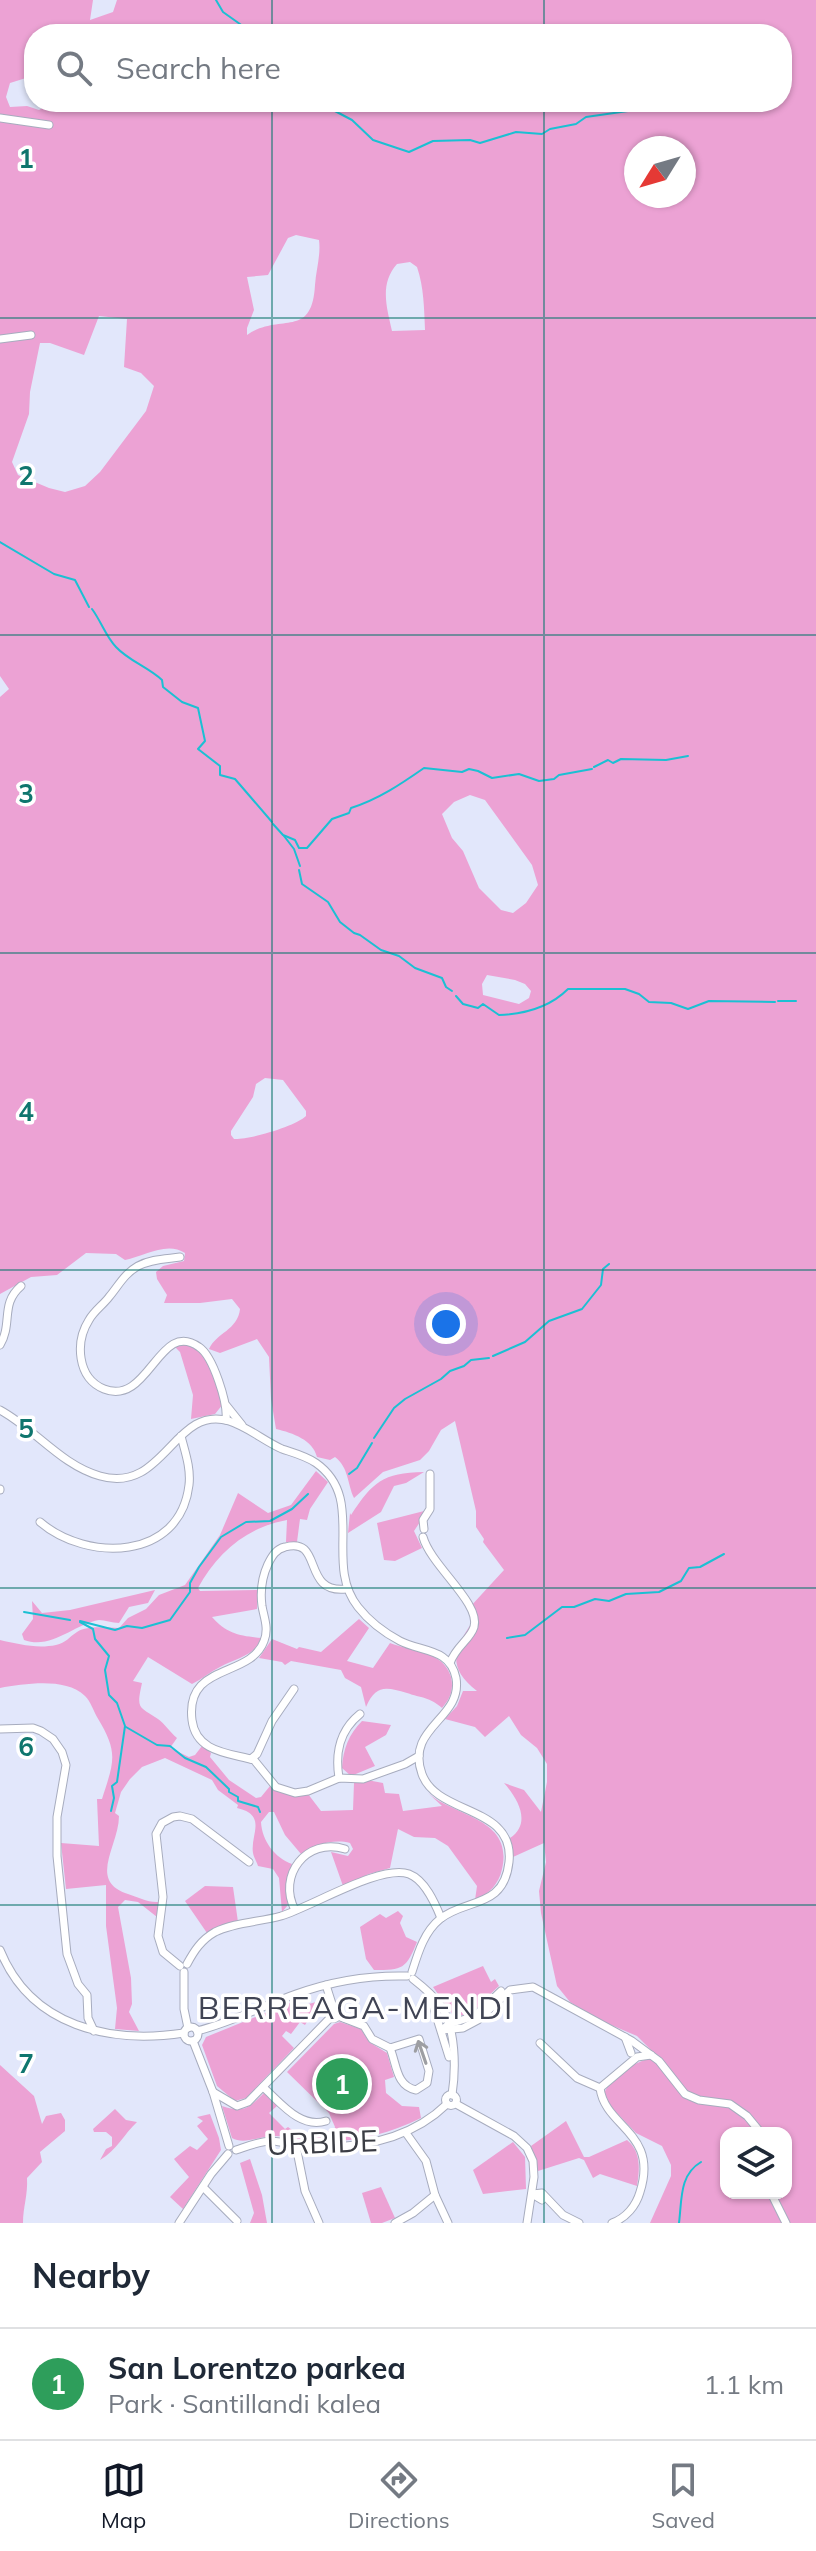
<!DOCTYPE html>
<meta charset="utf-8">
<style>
body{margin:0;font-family:Mulish,sans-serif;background:#f6f6f7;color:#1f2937}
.controls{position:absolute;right:24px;bottom:24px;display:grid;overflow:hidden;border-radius:16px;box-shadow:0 2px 6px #0004}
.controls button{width:72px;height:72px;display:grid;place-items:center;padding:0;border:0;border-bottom:2px solid #e0e1e3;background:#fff;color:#1f2937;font:40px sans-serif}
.compass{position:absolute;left:624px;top:136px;width:72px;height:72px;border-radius:50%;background:#fff;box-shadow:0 2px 6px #0004;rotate:233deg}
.you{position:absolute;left:446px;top:1324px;width:28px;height:28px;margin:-20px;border:6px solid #fff;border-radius:50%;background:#1a73e8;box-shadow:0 0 0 12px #1a73e833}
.badge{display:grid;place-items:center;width:52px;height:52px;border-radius:50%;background:#111827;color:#fff;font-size:26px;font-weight:700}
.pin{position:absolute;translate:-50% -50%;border:4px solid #fff;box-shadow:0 2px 8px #0006}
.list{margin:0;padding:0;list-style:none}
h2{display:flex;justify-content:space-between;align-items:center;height:104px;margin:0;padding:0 32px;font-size:34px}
h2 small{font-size:26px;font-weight:400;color:#747a83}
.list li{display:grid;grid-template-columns:52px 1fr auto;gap:24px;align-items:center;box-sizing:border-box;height:112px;padding:0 32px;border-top:2px solid #e0e1e3}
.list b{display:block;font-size:30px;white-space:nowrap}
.list p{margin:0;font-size:26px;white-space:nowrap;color:#747a83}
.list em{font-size:26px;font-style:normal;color:#747a83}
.icon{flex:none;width:44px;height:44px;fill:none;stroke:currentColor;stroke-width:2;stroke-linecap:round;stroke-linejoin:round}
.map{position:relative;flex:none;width:816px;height:2223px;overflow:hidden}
.search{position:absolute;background:#fff;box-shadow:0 2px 6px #0004;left:24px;right:24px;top:24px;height:88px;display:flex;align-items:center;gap:20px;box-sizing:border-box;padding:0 28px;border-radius:32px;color:#747a83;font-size:30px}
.sheet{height:216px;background:#fff}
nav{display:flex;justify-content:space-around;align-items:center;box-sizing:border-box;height:112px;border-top:2px solid #e0e1e3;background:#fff;font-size:22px;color:#747a83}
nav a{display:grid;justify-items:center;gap:4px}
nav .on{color:#111827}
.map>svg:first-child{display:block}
.green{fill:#eca2d4;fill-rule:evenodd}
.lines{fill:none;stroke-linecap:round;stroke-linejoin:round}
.stream{stroke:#1bc0d3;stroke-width:2}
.minor-casing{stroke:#a7acbe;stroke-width:9}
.minor{stroke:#fff;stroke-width:7}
.oneway{stroke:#9d9ea2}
.grid{fill:none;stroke:#0f766e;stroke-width:2;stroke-opacity:0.55}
.labels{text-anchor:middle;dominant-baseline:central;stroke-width:7;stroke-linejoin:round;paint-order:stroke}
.street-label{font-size:30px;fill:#3b3d44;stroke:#fff}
.neighbourhood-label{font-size:32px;letter-spacing:2px;fill:#404454;stroke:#fff}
.grid-label{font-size:26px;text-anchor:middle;font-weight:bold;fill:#0f766e;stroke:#fff;stroke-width:7;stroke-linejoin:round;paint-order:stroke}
</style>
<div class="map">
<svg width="816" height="2223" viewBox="0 0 816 2223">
<rect width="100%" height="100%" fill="#e2e7fb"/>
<g class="green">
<path d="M0 0H93L90 20 113 12 117 0H816V2223H650L671 2176V2165L662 2146 636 2133 610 2106 604 2094C611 2075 632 2064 650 2058L653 2052 637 2036 597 2019 570 2002 557 1986 541 1913 539 1891 546 1862 544 1843 513 1857 510 1838C532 1823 518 1799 504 1783L524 1790 541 1812 547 1782V1764L537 1748 521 1735 509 1716 485 1737 475 1727 445 1719 457 1706 463 1691H477C446 1667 454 1649 473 1621L470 1607 504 1570 483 1542 484 1539 476 1527V1511L455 1421 441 1430 429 1451 420 1460 383 1472 354 1498C347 1483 349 1468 335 1457L330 1460 317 1457C313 1440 293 1433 276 1429L271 1399 269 1357 257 1339 220 1353 209 1349C216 1333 238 1330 240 1309L232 1299 200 1303H164L167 1295 157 1279 156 1272 163 1266 184 1261 185 1253C167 1241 144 1256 125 1260L116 1254 86 1253 57 1275 31 1277 0 1294V697L9 689 0 676ZM34 34H782V102H46V106L39 110 27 106 10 107 6 97 10 83 26 78 34 84ZM636 148H684V196H636ZM296 235 319 240C321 255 316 270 315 285 312 340 280 312 247 335V328L254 310 247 277 268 275 288 238ZM410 262 417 267C424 288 424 308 425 330L392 331C387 308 379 284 397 264ZM99 316 127 319 124 367 141 373 154 386 146 411 100 472 85 486 65 492 49 488 18 475 12 462 29 414 30 392 40 343H50L84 355ZM470 795 485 800 532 865 538 885 526 903 513 913 501 910 479 888 463 851 452 838 442 814 454 802ZM487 975 515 980 525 984 531 991 529 998 519 1004 483 995 482 984ZM265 1078 283 1080 306 1111V1116C296 1126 249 1140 234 1139L231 1135V1131L253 1097 256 1084ZM726 2133H786V2193H726Z"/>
<path d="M186 1344C211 1353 215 1382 223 1404L215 1414 191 1419 193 1395 180 1352 175 1347Z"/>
<path d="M316 1471 328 1482 310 1509 307 1520 300 1519 297 1542H286L287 1520C247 1527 217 1553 198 1588L200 1591 258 1590 257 1609 212 1617C227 1634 240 1636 262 1638 253 1657 238 1657 220 1667 210 1672 202 1679 192 1684L148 1657 133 1681 142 1683C136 1710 139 1706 158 1719 165 1724 170 1732 177 1738L170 1748 189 1757 195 1755 202 1746 211 1753 210 1757 229 1780 256 1798 261 1797 270 1786 289 1795 308 1794 321 1811 353 1810 354 1783 367 1780 383 1783 385 1793 399 1794 403 1811 442 1806 427 1792C453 1817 514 1817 502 1869 499 1884 489 1894 475 1900L477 1886 448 1846 435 1838 414 1837 398 1829 390 1868 369 1874 343 1886 331 1852 348 1856 353 1849 350 1843C334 1839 315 1844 301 1854L285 1835 274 1812H269L261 1822C262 1841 275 1858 292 1864L286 1884 288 1905 282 1912 279 1878 273 1869 258 1866C257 1862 254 1858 253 1853 250 1835 268 1815 237 1808L238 1805 218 1790 212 1780 165 1758 142 1767 130 1779 121 1792 115 1813 119 1816C119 1846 87 1881 128 1894 138 1897 148 1903 159 1902L157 1917 138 1902 125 1900 118 1907 131 1978 132 2004 129 2012 139 2031 115 2029 117 2008 106 1926V1885L66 1889 61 1843 99 1846 97 1799H102C114 1761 119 1753 97 1717 93 1710 91 1702 85 1696 65 1677 25 1684 0 1688V1640C18 1644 37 1649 56 1645 66 1643 69 1637 77 1632 89 1625 105 1628 119 1628L128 1618 146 1609 159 1595 185 1585 220 1535 238 1493 268 1513 291 1505Z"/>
<path d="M424 1472 406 1483 394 1486 381 1512 348 1533 350 1513 351 1515C373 1482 382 1473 424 1472Z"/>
<polygon points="428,1510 414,1531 422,1548 395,1561 384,1560 377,1523"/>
<path d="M155 1590 148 1603 129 1607 119 1623C112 1623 105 1620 99 1620 74 1624 52 1650 24 1640L22 1634 33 1619 32 1601 42 1613 70 1610Z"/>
<path d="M359 1619 369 1628 347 1661 373 1668 390 1643C411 1651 444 1651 451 1677 454 1690 450 1699 442 1708 430 1697 421 1698 407 1693 386 1687 376 1684 366 1707L361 1687 345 1678 341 1670 291 1661 285 1665 282 1662 259 1658 272 1639 297 1649 299 1647 321 1652Z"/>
<path d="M362 1721 391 1725 386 1735 365 1747 375 1766 351 1776 342 1768C343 1749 349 1734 362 1721Z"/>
<polygon points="205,1886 233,1887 238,1922 220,1926 207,1933 185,1901"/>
<path d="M398 1911 403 1916 400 1923 406 1937 417 1942C406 1969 403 1970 374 1970L366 1959 360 1927 380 1914 386 1918Z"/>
<path d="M483 1966 491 1982 495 1979 499 1986C484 1998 476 2019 453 2015L433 1987Z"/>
<polygon points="320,2001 305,2025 300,2022 291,2034 286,2031 282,2036 294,2048 246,2098 235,2101 217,2086 202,2045 206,2037 292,2002 297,2007"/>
<path d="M340 2022 361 2029 369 2042 387 2053 394 2077 385 2080 386 2093 402 2106 419 2107 421 2118C388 2134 355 2143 318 2141 303 2141 289 2136 274 2136 260 2136 244 2145 232 2138L222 2106C243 2113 248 2109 264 2093L277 2106 269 2113 285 2129 288 2127 296 2133 318 2137 320 2131H334L335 2127 329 2113 287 2072 334 2024Z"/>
<path d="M0 2065 34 2096 42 2124 46 2116 61 2113 65 2120V2131L40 2152 42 2162 27 2178C28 2195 23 2207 23 2223H0Z"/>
<path d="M115 2109 126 2120 137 2122C124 2134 117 2150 100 2160L106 2149 112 2146V2137L106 2132H94L93 2129Z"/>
<polygon points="210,2114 219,2138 221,2150 183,2209 170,2197 189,2177 174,2159 190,2146 197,2150 208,2139 197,2126 203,2121 197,2117"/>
<path d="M566 2121 584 2157H589L627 2140C641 2151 640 2170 637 2186L600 2174 593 2178 584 2160 579 2158 538 2171 531 2146Z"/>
<polygon points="513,2142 525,2157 526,2189 483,2194 473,2170"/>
<polygon points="250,2159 262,2195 267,2223 250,2223 254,2213 240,2163"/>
<polygon points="381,2187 395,2218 382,2223 371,2223 362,2193"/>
</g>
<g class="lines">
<g class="stream">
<polyline points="216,0 223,12 254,34"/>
<polyline points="327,102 333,110 352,120 373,140 409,152 433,141 470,140 480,143 516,132 542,134 550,129 576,124 586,117 635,110 658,102"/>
<polyline points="0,542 54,574 75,580 89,607"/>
<path d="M92 609C101 621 106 637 116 647 129 661 148 667 162 680L163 687 182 702 198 708 205 741 198 749 220 766V775L235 779 272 822"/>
<polyline points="594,767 608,760 613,763 621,759 666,760 688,756"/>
<path d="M273 824 283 835 295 840 299 848H307L332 819 349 813 351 808C379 799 401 784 424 768L462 772 469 769 478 771 492 778 519 774 539 781 554 779 559 775 592 769"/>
<polyline points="284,836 294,849 300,866"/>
<polyline points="299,870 302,884 328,902 340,922 354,933 360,935 381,950 399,956 415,968 442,978 446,987 452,991"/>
<path d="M456 996 463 1004 478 1008 483 1004 499 1015C526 1014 550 1007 568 989H625L639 994 649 1002 671 1003 688 1009 709 1001 775 1002"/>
<polyline points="778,1001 796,1001"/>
<polyline points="493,1356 525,1342 549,1321 582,1309 601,1285 603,1269 609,1264"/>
<polyline points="374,1438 394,1408 405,1399 441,1379 450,1371 464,1366 471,1360 489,1358"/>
<polyline points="349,1474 357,1468 372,1443"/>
<polyline points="24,1612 70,1620"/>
<polyline points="80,1621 115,1630 127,1626 142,1628 170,1620 190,1592 190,1583 199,1567 221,1537 246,1522 270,1521 292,1509 308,1494"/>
<polyline points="80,1622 93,1629 95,1639 109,1656 105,1670 109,1695 117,1703 125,1726 117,1782 112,1786 114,1798 111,1811"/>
<polyline points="507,1638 525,1635 562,1607 574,1607 595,1599 609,1601 626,1594 659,1592 681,1581 689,1568 700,1567 724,1554"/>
<polyline points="126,1727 157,1745 170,1746 185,1758 206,1767 229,1789 229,1792 238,1797 238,1801 258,1807 260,1812"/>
<path d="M679 2223C682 2200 679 2175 701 2162"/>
</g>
<g class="minor-casing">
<g id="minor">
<polyline points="0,118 49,125"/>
<polyline points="0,339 31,335"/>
<path d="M180 1257C166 1259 151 1259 138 1266 124 1274 119 1285 109 1297 103 1305 94 1311 89 1320 75 1342 77 1378 104 1389 149 1407 159 1318 199 1347 213 1356 228 1403 226 1420"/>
<path d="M0 1345C13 1323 0 1304 21 1286"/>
<polyline points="226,1405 242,1425"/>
<path d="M0 1410C35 1429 61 1465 100 1476 164 1495 174 1404 229 1421 248 1427 264 1441 282 1449 294 1453 306 1456 316 1463 367 1499 323 1563 358 1607 369 1621 383 1632 400 1641 421 1652 450 1648 456 1678 463 1719 405 1727 422 1774 437 1816 515 1805 509 1862 504 1909 466 1898 440 1919 424 1932 418 1953 412 1972"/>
<polyline points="0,1489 0,1490"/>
<path d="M40 1522C87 1562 180 1561 189 1485 191 1468 185 1452 181 1436"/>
<polyline points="424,1529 423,1520 430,1509 430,1474"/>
<path d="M423 1537C431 1566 481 1603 474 1627 470 1640 456 1646 450 1663"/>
<path d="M346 1589C301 1594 324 1536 285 1547 276 1549 272 1556 268 1564 262 1577 260 1591 262 1606 264 1618 269 1628 264 1641 250 1679 185 1662 192 1720 196 1753 230 1753 254 1760L276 1787 295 1793 308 1791 339 1778 363 1779 405 1764 419 1756"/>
<polyline points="0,1729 33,1728 41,1731 53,1739 62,1752 66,1765 57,1817 57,1856 67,1954 78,1984 87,1995 88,2018 94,2031"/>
<polyline points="251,1759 257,1754 272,1721 294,1689"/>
<path d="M339 1778C335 1753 339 1731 360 1714"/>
<path d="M295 1910C277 1876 306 1837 345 1849"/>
<path d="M0 1950C31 2027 110 2044 184 2033"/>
<path d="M187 1964C194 1951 201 1940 215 1932 235 1922 260 1922 281 1916 313 1906 381 1864 409 1874 425 1880 435 1903 441 1918"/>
<polyline points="180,1966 163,1952 158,1936 163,1897 156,1834 162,1823 173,1817 180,1816 192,1819 249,1862"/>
<polyline points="184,1972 184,2009 188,2028"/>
<path d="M413 1979C422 1986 434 1996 441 2006 456 2028 456 2069 452 2095"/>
<polyline points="326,1985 334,2010"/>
<polyline points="430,1996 449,2057"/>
<circle cx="334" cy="2014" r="4.5"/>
<path d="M338 2016 364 2026 372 2039 390 2048C397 2065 396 2086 416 2090L427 2083 429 2071 419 2039 390 2048"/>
<circle cx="191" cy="2034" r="7"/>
<polyline points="442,2030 463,2028 478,2020 510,1990 533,1987 632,2041 659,2061 685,2094 699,2100 730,2104 747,2116 761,2133"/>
<polyline points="442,2030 449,2024 475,2016 501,1991"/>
<path d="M197 2031C233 2022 262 2006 296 1994 332 1981 369 1975 407 1976"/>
<polyline points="625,2037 631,2053"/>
<polyline points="193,2041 213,2092 229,2146"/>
<polyline points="540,2043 577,2078 600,2088"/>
<path d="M263 2087C281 2103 300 2129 326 2121"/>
<polyline points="213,2092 237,2106 248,2102 331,2017"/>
<circle cx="451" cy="2100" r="5.5"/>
<polyline points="456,2104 514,2136 527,2148 533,2161 534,2177 527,2223"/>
<polyline points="406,2133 426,2161 435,2195 448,2223"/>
<polyline points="296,2146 305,2191 319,2223"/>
<path d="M236 2150C248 2146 260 2141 272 2141 285 2142 296 2146 309 2147 360 2149 410 2140 447 2104"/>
<polyline points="203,2187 237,2221"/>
<polyline points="771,2193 786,2223"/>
<polyline points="532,2194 542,2193 563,2215 579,2223"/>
<polyline points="532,2194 542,2200"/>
<polyline points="179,2223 211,2174 228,2154"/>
<polyline points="395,2223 413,2213 435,2195"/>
<path d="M612 2223C626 2218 636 2206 640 2192 659 2132 605 2128 600 2088L637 2057 651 2055"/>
</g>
</g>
<use href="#minor" class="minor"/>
</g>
<defs><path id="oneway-shaft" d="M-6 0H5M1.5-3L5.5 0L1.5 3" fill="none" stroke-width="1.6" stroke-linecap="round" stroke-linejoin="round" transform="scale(2)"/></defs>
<use class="oneway" href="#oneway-shaft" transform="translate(422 2052) rotate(-109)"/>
<path class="grid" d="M272 0V34M544 0V34M272 102V2223M544 102V2223M0 318H816M0 635H816M0 953H816M0 1270H816M0 1588H816M0 1905H816"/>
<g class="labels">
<g class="street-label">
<text transform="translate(322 2142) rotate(-2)">URBIDE</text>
</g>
<g class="neighbourhood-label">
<text x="356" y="2007">BERREAGA-MENDI</text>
</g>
</g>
<g class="grid-label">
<text x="26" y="168">1</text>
<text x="26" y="485">2</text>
<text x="26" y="803">3</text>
<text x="26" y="1121">4</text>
<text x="26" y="1438">5</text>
<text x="26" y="1756">6</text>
<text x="26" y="2073">7</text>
</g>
</svg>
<div class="controls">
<button><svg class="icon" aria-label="layers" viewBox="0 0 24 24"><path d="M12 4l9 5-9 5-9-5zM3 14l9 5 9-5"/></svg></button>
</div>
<svg class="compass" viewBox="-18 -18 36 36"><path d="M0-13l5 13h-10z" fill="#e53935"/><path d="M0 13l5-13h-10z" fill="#747a83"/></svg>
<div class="you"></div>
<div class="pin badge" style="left:342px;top:2084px;background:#2e9e5b">1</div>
<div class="search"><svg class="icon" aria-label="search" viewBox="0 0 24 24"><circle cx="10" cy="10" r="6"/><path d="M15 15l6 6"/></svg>Search here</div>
</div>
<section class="sheet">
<h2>Nearby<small></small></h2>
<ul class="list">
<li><span class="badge" style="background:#2e9e5b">1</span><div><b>San Lorentzo parkea</b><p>Park · Santillandi kalea</p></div><em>1.1 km</em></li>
</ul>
</section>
<nav>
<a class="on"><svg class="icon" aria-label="map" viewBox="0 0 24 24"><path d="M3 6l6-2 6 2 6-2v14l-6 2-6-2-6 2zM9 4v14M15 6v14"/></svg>Map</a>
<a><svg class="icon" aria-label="directions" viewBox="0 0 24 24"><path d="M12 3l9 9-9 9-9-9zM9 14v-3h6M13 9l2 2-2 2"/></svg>Directions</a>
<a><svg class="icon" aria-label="saved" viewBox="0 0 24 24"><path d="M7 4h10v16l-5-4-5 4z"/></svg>Saved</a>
</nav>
